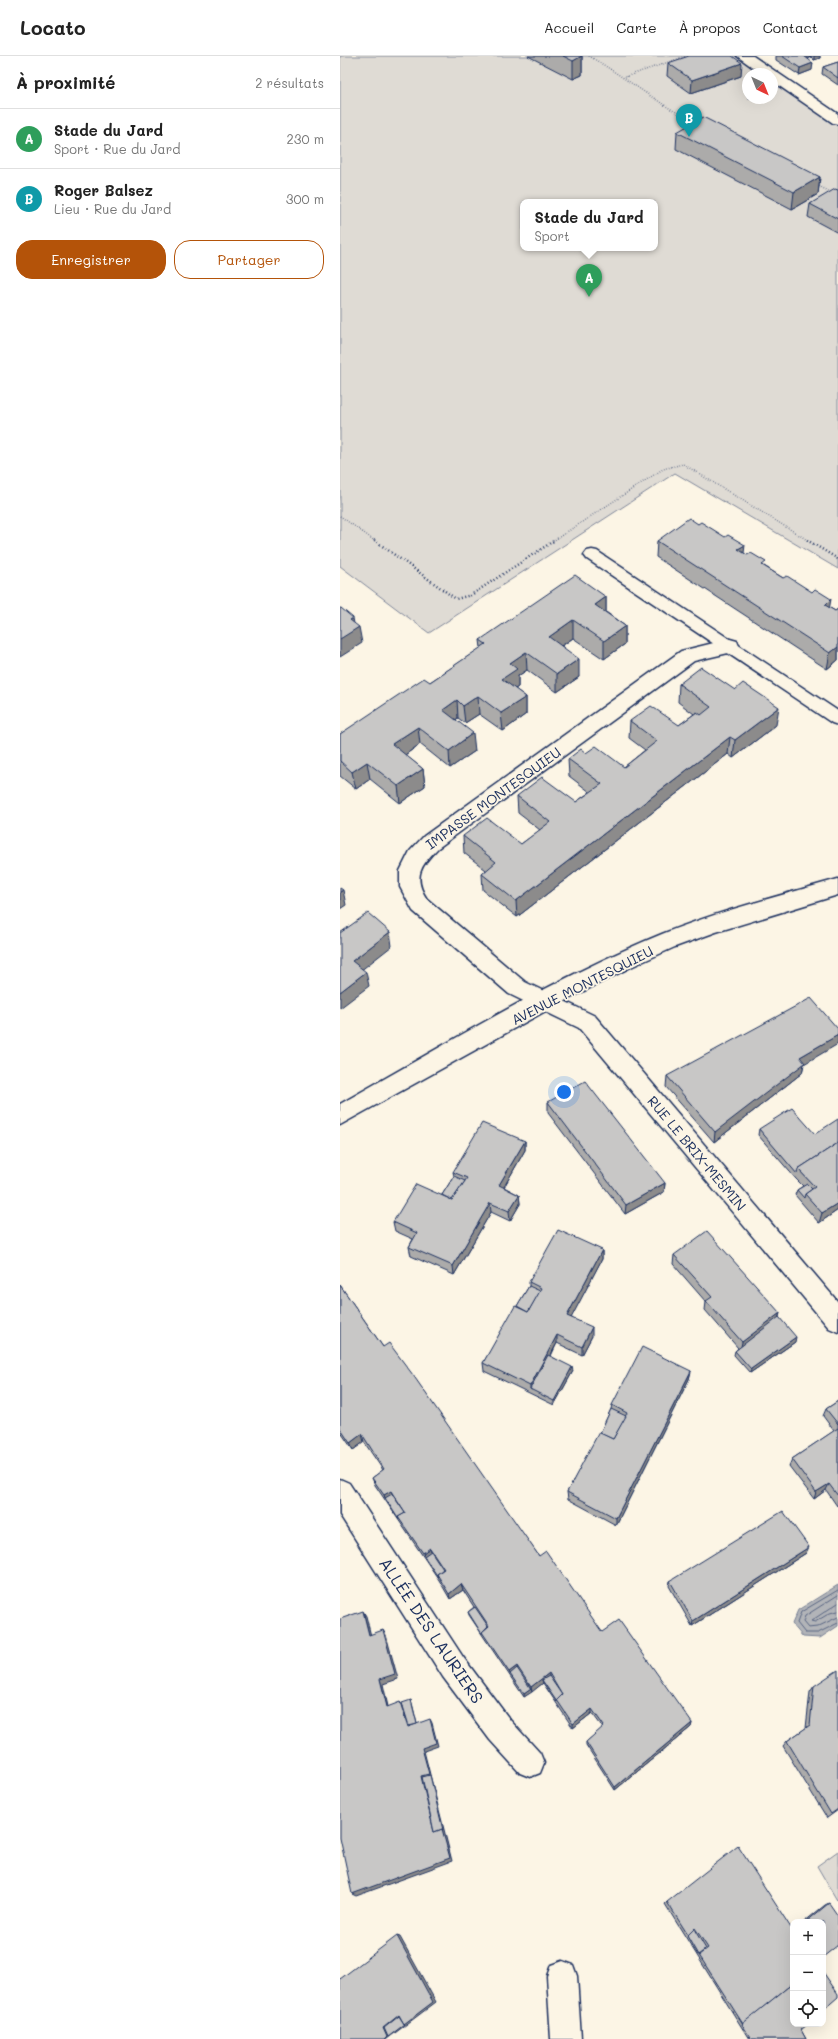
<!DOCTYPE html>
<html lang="fr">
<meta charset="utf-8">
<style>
body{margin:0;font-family:Mali,sans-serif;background:#f2f2f2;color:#222}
.controls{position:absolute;right:12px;bottom:12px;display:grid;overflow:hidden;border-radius:8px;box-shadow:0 4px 16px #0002}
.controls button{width:36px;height:36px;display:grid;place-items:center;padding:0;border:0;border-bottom:1px solid #e0e0e0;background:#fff;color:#222;font:20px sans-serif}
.compass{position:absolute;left:402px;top:12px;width:36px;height:36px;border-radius:50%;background:#fff;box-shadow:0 4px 16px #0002;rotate:137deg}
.you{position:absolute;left:224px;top:1036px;width:14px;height:14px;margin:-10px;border:3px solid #fff;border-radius:50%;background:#1a73e8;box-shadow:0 0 0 6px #1a73e833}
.badge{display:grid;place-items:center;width:26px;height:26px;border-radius:50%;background:#b45309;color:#fff;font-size:13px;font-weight:700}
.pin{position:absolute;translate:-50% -33px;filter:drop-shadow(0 1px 2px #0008)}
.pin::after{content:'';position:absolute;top:21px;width:14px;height:12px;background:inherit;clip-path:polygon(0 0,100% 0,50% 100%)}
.popup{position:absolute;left:180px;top:143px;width:138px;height:52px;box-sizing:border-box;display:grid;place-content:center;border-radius:8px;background:#fff;filter:drop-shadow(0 1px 3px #0005);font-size:13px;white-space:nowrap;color:#767676}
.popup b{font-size:15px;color:#222}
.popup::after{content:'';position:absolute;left:50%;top:100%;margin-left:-8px;border:8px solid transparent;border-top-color:#fff}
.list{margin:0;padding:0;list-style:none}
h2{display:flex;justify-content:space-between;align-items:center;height:52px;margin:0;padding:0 16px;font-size:17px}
h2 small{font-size:13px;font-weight:400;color:#767676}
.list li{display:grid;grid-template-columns:26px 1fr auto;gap:12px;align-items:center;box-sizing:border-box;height:60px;padding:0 16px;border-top:1px solid #e0e0e0}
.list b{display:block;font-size:15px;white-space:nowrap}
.list p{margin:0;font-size:13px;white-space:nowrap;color:#767676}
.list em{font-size:13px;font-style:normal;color:#767676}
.actions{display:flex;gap:8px;padding:12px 16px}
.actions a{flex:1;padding:9px 0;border:1px solid #b45309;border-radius:16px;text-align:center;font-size:14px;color:#b45309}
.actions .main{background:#b45309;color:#fff}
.icon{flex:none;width:22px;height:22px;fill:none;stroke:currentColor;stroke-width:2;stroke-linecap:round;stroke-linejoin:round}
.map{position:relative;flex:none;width:498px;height:1983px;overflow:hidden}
header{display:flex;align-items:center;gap:24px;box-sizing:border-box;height:56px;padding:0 20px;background:#fff;border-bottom:1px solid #e0e0e0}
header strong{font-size:19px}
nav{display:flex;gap:22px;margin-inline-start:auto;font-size:14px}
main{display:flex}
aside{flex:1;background:#fff}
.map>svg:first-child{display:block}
.green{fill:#dfdbd4;stroke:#7d8599;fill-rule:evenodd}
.water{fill:#b2b4b8;stroke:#767f94}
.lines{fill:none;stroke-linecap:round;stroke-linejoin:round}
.shore{stroke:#576482;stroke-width:1}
.service-casing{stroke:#1b2f5e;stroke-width:3}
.minor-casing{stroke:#1b2f5e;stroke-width:3}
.tertiary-casing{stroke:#1b2f5e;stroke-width:3}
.path-far1{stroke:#1b2f5e;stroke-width:1.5;stroke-dasharray:0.5 2;stroke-linecap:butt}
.path{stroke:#1b2f5e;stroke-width:2.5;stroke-dasharray:1 2.5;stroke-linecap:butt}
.service{fill:#fcf5e5;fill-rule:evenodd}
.minor{fill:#fcf5e5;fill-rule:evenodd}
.tertiary{fill:#fcf5e5;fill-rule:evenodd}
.wall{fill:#acabaa;stroke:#1b2f5e}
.shaded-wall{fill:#8c8b8b;stroke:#1b2f5e}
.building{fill:#c8c7c6;stroke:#1b2f5e}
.labels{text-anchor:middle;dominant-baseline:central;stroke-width:3.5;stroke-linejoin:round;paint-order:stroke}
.street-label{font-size:14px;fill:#1b2f5e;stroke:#fcf5e5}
.near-street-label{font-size:17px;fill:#1b2f5e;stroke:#fcf5e5}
</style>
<header>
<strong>Locato</strong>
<nav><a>Accueil</a><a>Carte</a><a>À propos</a><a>Contact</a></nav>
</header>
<main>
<aside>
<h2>À proximité<small>2 résultats</small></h2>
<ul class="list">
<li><span class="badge" style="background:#2e9e5b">A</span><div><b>Stade du Jard</b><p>Sport · Rue du Jard</p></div><em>230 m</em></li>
<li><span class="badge" style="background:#0f9aa8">B</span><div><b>Roger Balsez</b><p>Lieu · Rue du Jard</p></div><em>300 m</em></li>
</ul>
<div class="actions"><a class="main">Enregistrer</a><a>Partager</a></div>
</aside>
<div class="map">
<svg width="498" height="1983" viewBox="0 0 498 1983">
<rect width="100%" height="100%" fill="#fcf5e5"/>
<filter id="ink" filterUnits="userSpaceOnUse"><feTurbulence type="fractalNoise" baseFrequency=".025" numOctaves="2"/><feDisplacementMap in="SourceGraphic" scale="8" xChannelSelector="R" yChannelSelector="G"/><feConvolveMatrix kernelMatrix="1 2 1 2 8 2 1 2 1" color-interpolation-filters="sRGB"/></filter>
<g filter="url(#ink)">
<g class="green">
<path d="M0 0H404L431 18H408V42H432V19L498 64V513L335 417 89 577 0 510ZM183 146H315V192H183Z"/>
<polygon points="498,1795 498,1846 477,1810"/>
</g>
<polygon class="water" points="498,1529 498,1570 480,1582 463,1581 452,1568 458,1554"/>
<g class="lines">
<g class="shore">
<polyline points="498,1534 461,1556 457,1567 465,1577 478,1577 498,1567"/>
<polyline points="498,1539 465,1560 463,1566 468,1572 477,1571 498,1561"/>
<polyline points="498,1547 471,1565 475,1566 490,1557 498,1555"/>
</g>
<g class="service-casing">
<polygon id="service" points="252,494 257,495 498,655 498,669 492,667 247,503 244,499 247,495"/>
</g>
<g class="minor-casing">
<g id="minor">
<path d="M390 583 397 585 399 590 397 595 354 605 98 792C81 809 72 821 87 843L185 926 255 960 498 1246V1276L489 1272 239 972 169 938 73 855 60 831V815L70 795 84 780 341 595Z"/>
<polygon points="0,1423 9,1427 123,1601 170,1664 200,1697 204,1707 200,1717 190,1721 180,1717 150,1684 103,1621 0,1459"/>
<polygon points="222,1905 233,1909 237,1920 241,1983 211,1983 207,1920 211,1909"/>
</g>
</g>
<g class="tertiary-casing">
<g id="tertiary">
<polygon points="397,0 413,0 498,58 498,68 493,67 432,25 432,18 422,18"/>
<path d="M498 823V839L376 876 335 891 293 910 211 952 0 1069V1048C105 989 210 924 322 878 379 855 439 840 498 823Z"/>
</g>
</g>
<g class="path-far1">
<path d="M249 0C286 22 319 48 357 68"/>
<polyline points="285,21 346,0"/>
<polyline points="477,129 498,140"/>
<polyline points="0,460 35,485"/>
<polyline points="213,485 323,413 343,408 469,485"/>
</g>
<g class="path">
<polyline points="34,484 116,543 131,539 215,484"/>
<polyline points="467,484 498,503"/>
</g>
<use href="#service" class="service"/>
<use href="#minor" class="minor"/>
<use href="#tertiary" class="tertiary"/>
</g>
<g class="wall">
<polygon points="188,0 242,0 242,19 233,23"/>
<polygon points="436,0 480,0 480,2 474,4 471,1 467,3 472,14 459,19 436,4"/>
<polygon points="498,6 498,29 482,18 483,11"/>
<polygon points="328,7 401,20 351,37 327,20"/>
<polygon points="337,76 480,121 478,138 452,153 336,93"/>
<polygon points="498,134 498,177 468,161 470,148"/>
<polygon points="358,468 495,555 498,553 498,604 487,613 316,501 317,485"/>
<polygon points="266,541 266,556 285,570 285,588 264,603 233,582 222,590 239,621 217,636 187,614 178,620 178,631 175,633 186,641 186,658 163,675 139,658 125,667 118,662 116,664 135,695 110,712 80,688 65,699 83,713 85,730 60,747 30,723 16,733 0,720 0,678 90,626 141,592 140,584"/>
<polygon points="339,628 436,669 393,702 388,698 177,861 143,834 142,818 146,814 124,797 123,780 181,788 200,774 178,757 177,740 236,746 250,736 229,720 228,703 246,697 284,711 305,694 289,682 290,665 339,669 354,658 338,646"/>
<polygon points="464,1008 462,1017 374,1086 326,1031 327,1020"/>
<polygon points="208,1046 325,1127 324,1136 285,1158 208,1057"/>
<polygon points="419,1073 498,1154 479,1167 455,1139 457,1134 463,1130 456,1123 418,1079"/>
<polygon points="185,1085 185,1094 164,1131 179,1139 180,1148 170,1165 151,1156 114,1219 71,1200 69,1191 73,1183 55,1175 53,1166 102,1139 114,1120 113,1116"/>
<polygon points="262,1194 262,1203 231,1261 252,1280 242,1299 217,1287 211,1300 233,1315 214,1349 144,1315 143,1307 189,1230 189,1226"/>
<polygon points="334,1199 440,1257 439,1261 455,1286 410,1317 394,1299 395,1295 398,1292 365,1254 366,1246 333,1208"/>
<polygon points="0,1229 43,1291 199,1500 262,1576 352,1667 351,1671 275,1734 246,1689 246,1686 263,1672 252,1657 233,1672 203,1627 184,1641 129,1559 128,1556 134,1551 123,1534 110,1543 99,1524 35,1429 32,1422 43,1414 24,1386 13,1394 0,1375"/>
<polygon points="351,1315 349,1323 276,1469 228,1443 227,1436 260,1377 271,1353 272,1349"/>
<polygon points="498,1345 498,1449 497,1450 486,1434 474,1443 449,1410 452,1403 494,1375 483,1360 486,1353"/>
<polygon points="466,1497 352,1570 329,1530 330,1525"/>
<polygon points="474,1630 498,1754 487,1762 443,1690 447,1685 466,1672 470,1636"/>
<polygon points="327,1846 453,1875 453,1968 461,1974 466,1983 409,1983 325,1848"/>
<polygon points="489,1847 483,1866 464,1866 485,1849"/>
</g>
<g class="shaded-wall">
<polygon points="242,0 242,19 233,23 233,5"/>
<polygon points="460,0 471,0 471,1 460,5"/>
<polygon points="474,0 480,0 480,2 474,4"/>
<polygon points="402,7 401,20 351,37 352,24"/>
<polygon points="473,7 472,14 459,19 460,12"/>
<polygon points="480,121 478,138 452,153 454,136"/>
<polygon points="405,489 403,505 398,493"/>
<polygon points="266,541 266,559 255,549"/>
<polygon points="491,543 488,560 485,549"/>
<polygon points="13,562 15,573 19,571 22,587 0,601 0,583 10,564"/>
<polygon points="233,564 233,582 209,598 209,581"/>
<polygon points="285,570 285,588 264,603 264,585"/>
<polygon points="498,591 498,604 487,613 490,597"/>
<polygon points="186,596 187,614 178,620 178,631 163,641 162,623 170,607"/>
<polygon points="239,603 239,621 217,636 217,618"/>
<polygon points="138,640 139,658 125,667 123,650"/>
<polygon points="186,641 186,658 163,675 161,657"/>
<polygon points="117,644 118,662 105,671 103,654"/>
<polygon points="439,651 436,669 393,702 395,684"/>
<polygon points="78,671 80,688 55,706 52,688"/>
<polygon points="133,677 135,695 110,712 109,695"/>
<polygon points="390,681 388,698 177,861 176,845"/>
<polygon points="27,706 30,723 16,733 12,716"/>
<polygon points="83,713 85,730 60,747 58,730"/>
<polygon points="3,834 6,849 0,853 0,836"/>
<polygon points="50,876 52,890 15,919 12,905"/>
<polygon points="26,916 29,930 0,952 0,936"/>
<polygon points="498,979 498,988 464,1008 462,1017 374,1086 375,1076 460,1001"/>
<polygon points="185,1085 185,1094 160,1138 159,1129"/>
<polygon points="325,1127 324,1136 285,1158 286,1149"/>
<polygon points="179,1139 180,1148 170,1165 169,1155"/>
<polygon points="150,1147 151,1156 114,1219 113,1210"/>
<polygon points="498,1147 498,1154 479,1167 482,1157"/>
<polygon points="262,1194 262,1203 228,1268 227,1260"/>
<polygon points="440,1257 437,1266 400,1295 402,1286"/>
<polygon points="252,1271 252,1280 242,1299 242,1291"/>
<polygon points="217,1279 217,1287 192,1334 190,1333 190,1330"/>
<polygon points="456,1281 455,1286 410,1317 411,1313"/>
<polygon points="232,1311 233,1315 214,1349 214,1345"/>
<polygon points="351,1315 349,1323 276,1469 276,1462"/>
<polygon points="22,1378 24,1386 13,1394 10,1387"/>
<polygon points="489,1428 486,1434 474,1443 476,1436"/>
<polygon points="51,1435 54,1442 45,1442 44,1439"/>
<polygon points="469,1491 466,1497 352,1570 353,1565"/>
<polygon points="90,1492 92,1499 84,1500 83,1497"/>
<polygon points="121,1528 123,1534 110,1543 109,1538"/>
<polygon points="23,1555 26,1560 32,1584 29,1579"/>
<polygon points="43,1574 46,1579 58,1623 43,1628 49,1655 47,1651 40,1623"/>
<polygon points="177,1610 178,1615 170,1618 169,1616"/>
<polygon points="209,1617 209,1622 202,1624 203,1627 192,1636 191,1631"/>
<polygon points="191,1633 192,1636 184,1641 184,1638"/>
<polygon points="71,1644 72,1647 78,1672 71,1675 60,1646 63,1650"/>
<polygon points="252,1653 252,1657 233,1672 233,1668"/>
<polygon points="90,1663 92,1667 98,1690 84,1695 112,1805 16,1840 12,1838 94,1776 81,1720 82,1692"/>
<polygon points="352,1667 351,1671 275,1734 275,1731"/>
<polygon points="57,1880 60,1881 96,1946 47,1983 45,1983 43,1972"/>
</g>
<g class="building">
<polygon points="223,0 242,0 233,5"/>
<polygon points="349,0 392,0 402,7 352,24 328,7"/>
<polygon points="442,0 464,0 473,7 460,12"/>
<polygon points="498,6 498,22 483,11"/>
<polygon points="363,61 480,121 454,136 337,76"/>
<polygon points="495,133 498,134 498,163 470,148"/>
<polygon points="349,462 358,468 361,466 385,481 388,479 405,489 398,493 407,499 411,497 426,506 422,509 443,522 447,520 472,536 475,533 491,543 485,549 495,555 498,553 498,591 490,597 317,485"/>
<polygon points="235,519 266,541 255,549 285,570 264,585 233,564 209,581 239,603 217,618 186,596 170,607 177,613 162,623 186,641 161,657 138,640 123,650 117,644 103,654 133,677 109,695 78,671 52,688 83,713 58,730 27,706 12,716 0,705 0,678 84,622 90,626 146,588 140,584"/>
<polygon points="0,552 1,552 13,562 10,564 19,571 0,583"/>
<polygon points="361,611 395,634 403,627 439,651 395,684 390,681 176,845 142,818 156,806 123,780 147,762 181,788 210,766 177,740 202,721 236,746 262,728 228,703 241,693 246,697 256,690 284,711 317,685 290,665 311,650 339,669 357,656 361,659 371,651 339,628"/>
<polygon points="0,832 3,834 0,836"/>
<polygon points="28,857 50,876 12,905 26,916 0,936 0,877"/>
<polygon points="471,942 498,973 498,979 460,1001 465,1007 375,1076 327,1020"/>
<polygon points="245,1025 325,1127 286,1149 208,1046"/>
<polygon points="452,1052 475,1078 498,1063 498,1087 458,1113 457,1118 419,1073"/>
<polygon points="142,1067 185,1085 159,1129 179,1139 169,1155 150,1147 113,1210 69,1191 77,1177 53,1166 76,1128 112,1144 127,1122 113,1116"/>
<polygon points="498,1087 498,1147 482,1157 465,1138 475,1131 458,1113"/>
<polygon points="114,1120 125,1125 112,1144 102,1139"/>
<polygon points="467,1128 472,1133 465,1138 464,1142 457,1134"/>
<polygon points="218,1174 262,1194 227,1260 252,1271 242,1291 217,1279 190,1330 143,1307 175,1250 188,1256 201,1232 189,1226"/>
<polygon points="367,1175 440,1257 402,1286 366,1245 372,1241 334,1199"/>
<polygon points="0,1229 43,1291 49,1287 73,1319 199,1500 206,1495 262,1576 279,1564 352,1667 275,1731 246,1686 264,1670 252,1653 233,1668 217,1644 222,1639 209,1617 191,1631 177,1610 169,1616 142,1576 149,1570 121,1528 109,1538 97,1518 104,1513 90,1492 83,1497 58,1461 65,1457 51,1435 44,1439 32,1422 44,1413 22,1378 10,1387 0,1372"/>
<polygon points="189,1230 200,1235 188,1256 177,1250"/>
<polygon points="439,1261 456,1281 411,1313 395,1295"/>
<polygon points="302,1291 351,1315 276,1462 227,1436 259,1376 273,1383 287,1357 272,1349"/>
<polygon points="208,1299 232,1311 214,1345 190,1333"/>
<polygon points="498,1345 498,1368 486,1353"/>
<polygon points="271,1353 286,1360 273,1383 260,1377"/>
<polygon points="498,1372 498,1440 489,1428 476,1436 452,1403"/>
<polygon points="52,1438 65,1457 58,1461 59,1464 45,1442"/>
<polygon points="443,1455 469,1491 353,1565 330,1525"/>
<polygon points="91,1495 103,1513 97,1518 98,1521 84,1500"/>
<polygon points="135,1551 148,1570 142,1576 142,1578 128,1556"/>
<polygon points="23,1555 29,1579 43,1574 55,1618 40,1623 47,1651 60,1646 68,1671 90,1663 96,1687 82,1692 89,1718 81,1720 94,1776 102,1773 110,1802 12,1838 0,1782 0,1563"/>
<polygon points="177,1612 191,1633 184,1638 170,1618"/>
<polygon points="498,1614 498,1753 491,1758 447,1685 470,1669 474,1630"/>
<polygon points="209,1620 222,1639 217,1644 217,1646 202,1624"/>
<polygon points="71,1644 77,1668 69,1670 62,1647"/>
<polygon points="90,1719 103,1774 102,1773 94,1776 82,1721"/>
<polygon points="398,1790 453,1875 453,1927 403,1968 359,1899 368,1892 355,1872 348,1879 327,1846"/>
<polygon points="489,1847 498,1860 498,1889 483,1901 483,1866 466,1866"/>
<polygon points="354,1873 366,1893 358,1899 347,1880"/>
<polygon points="57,1880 93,1946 64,1968 59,1959 43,1972 47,1981 45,1983 0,1983 0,1923"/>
<polygon points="483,1916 498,1938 498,1941 483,1954"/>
<polygon points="453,1927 453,1968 468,1968 461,1974 466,1983 411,1983 402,1968"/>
<polygon points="59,1960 64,1968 65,1968 48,1981 44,1972"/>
</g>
</g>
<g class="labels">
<g class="street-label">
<text transform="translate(153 742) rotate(-36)">IMPASSE MONTESQUIEU</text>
<text transform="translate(242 929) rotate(-27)">AVENUE MONTESQUIEU</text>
<text transform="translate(357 1097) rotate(50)">RUE LE BRIX-MESMIN</text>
</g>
<g class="near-street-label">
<text transform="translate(92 1574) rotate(56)">ALLÉE DES LAURIERS</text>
</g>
</g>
</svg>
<div class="controls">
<button>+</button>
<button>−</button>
<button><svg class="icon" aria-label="locate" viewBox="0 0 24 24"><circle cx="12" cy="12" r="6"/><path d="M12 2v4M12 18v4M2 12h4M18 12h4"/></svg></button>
</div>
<svg class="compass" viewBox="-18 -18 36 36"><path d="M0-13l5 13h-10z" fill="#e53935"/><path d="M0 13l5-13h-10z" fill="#767676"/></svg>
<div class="you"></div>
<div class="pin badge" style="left:249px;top:241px;background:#2e9e5b">A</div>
<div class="popup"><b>Stade du Jard</b>Sport</div>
<div class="pin badge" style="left:349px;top:81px;background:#0f9aa8">B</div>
</div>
</main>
